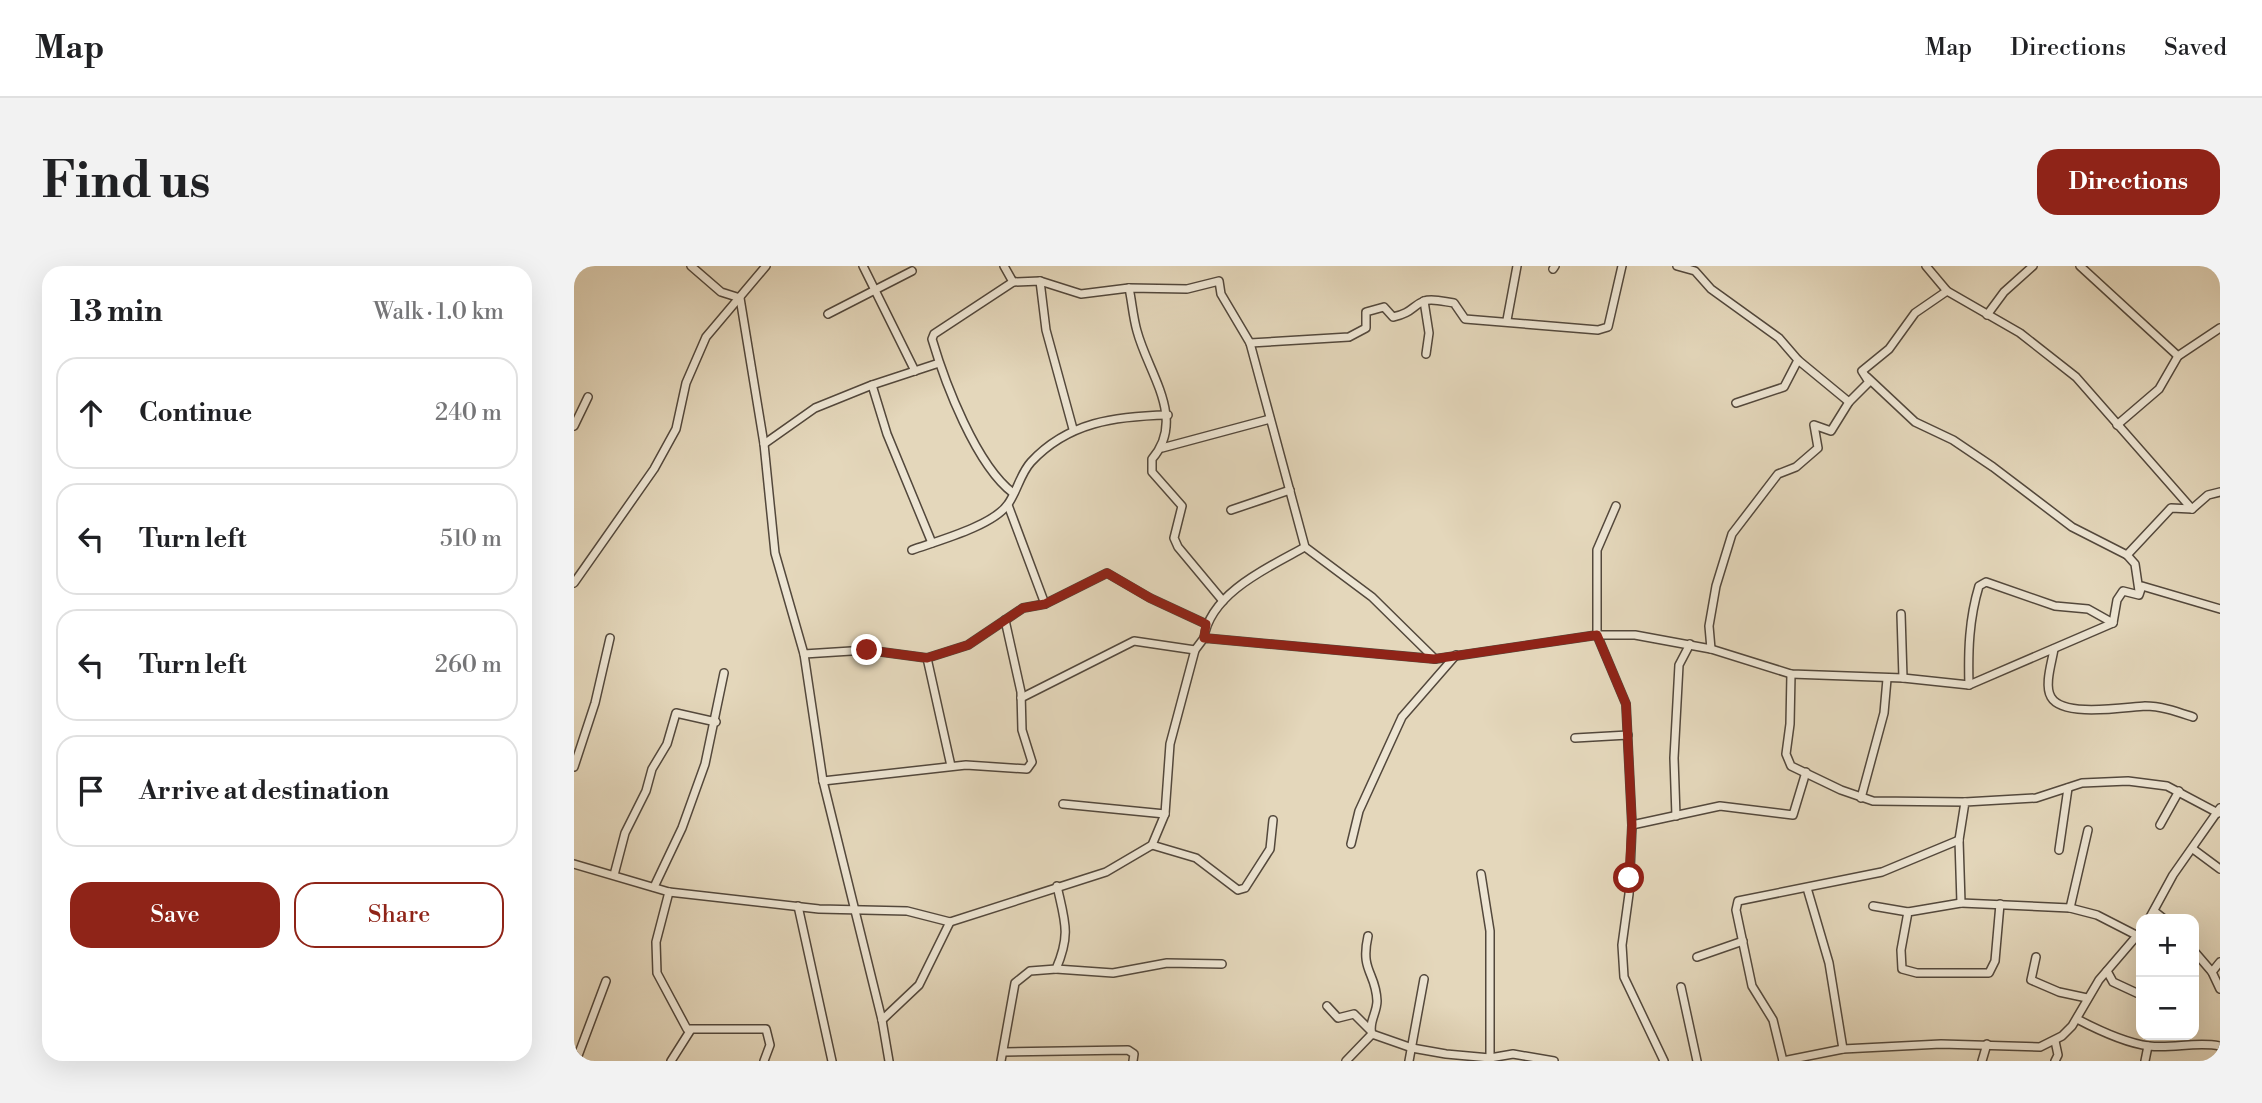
<!DOCTYPE html>
<meta charset="utf-8">
<style>
body{margin:0;font-family:"Libre Bodoni",serif;background:#f2f2f2;color:#202124}
.controls{position:absolute;right:21px;bottom:21px;display:grid;overflow:hidden;border-radius:14px;box-shadow:0 7px 28px #0002}
.controls button{width:63px;height:63px;display:grid;place-items:center;padding:0;border:0;border-bottom:2px solid #e0e0e0;background:#fff;color:#202124;font:35px sans-serif}
.stop{position:absolute;width:21px;height:21px;margin:-16px;border:5px solid #8f2418;border-radius:50%;background:#fff}
.stop.end{background:#8f2418;border-color:#fff;box-shadow:0 2px 7px #0008}
.list{margin:0;padding:0;list-style:none}
h2{display:flex;justify-content:space-between;align-items:center;height:91px;margin:0;padding:0 28px;font-size:30px}
h2 small{font-size:23px;font-weight:400;color:#757577}
.list li{display:grid;grid-template-columns:46px 1fr auto;gap:21px;align-items:center;box-sizing:border-box;height:112px;margin:0 14px 14px;padding:0 14px;border:2px solid #e0e0e0;border-radius:21px}
.list b{display:block;font-size:26px;white-space:nowrap}
.list em{font-size:23px;font-style:normal;color:#757577}
.actions{display:flex;gap:14px;padding:21px 28px}
.actions a{flex:1;padding:16px 0;border:2px solid #8f2418;border-radius:21px;text-align:center;font-size:24px;color:#8f2418}
.actions .main{background:#8f2418;color:#fff}
.icon{flex:none;width:38px;height:38px;fill:none;stroke:currentColor;stroke-width:2;stroke-linecap:round;stroke-linejoin:round}
.map{position:relative;flex:none;width:1646px;height:795px;overflow:hidden;border-radius:21px}
header{display:flex;align-items:center;gap:42px;box-sizing:border-box;height:98px;padding:0 35px;background:#fff;border-bottom:2px solid #e0e0e0}
header strong{font-size:33px}
nav{display:flex;gap:38px;margin-inline-start:auto;font-size:24px}
.intro{display:flex;align-items:center;justify-content:space-between;box-sizing:border-box;height:168px;padding:0 42px}
h1{margin:0;font-size:49px}
.button{padding:18px 32px;border-radius:21px;background:#8f2418;color:#fff;font-size:24px;font-weight:700}
main{display:flex;gap:42px;padding:0 42px}
aside{flex:1;background:#fff;border-radius:21px;box-shadow:0 7px 28px #0002}
.map>svg:first-child{display:block}
.lines{fill:none;stroke-linecap:round;stroke-linejoin:round}
.minor-casing{stroke:#53483c;stroke-width:10}
.minor{stroke:#ede5d3;stroke-width:7}
.route{stroke:#8f2418;stroke-width:9}
</style>
<header>
<strong>Map</strong>
<nav><a>Map</a><a>Directions</a><a>Saved</a></nav>
</header>
<div class="intro"><h1>Find us</h1><a class="button">Directions</a></div>
<main>
<aside>
<h2>13 min<small>Walk · 1.0 km</small></h2>
<ul class="list">
<li><svg class="icon" aria-label="ahead" viewBox="0 0 24 24"><path d="M12 20V5M6 11l6-6 6 6"/></svg><div><b>Continue</b></div><em>240 m</em></li>
<li><svg class="icon" aria-label="left" viewBox="0 0 24 24"><path d="M17 20v-9H6M10 6l-5 5 5 5"/></svg><div><b>Turn left</b></div><em>510 m</em></li>
<li><svg class="icon" aria-label="left" viewBox="0 0 24 24"><path d="M17 20v-9H6M10 6l-5 5 5 5"/></svg><div><b>Turn left</b></div><em>260 m</em></li>
<li><svg class="icon" aria-label="arrive" viewBox="0 0 24 24"><path d="M6 21V4h12l-3 4 3 4H6"/></svg><div><b>Arrive at destination</b></div></li>
</ul>
<div class="actions"><a class="main">Save</a><a>Share</a></div>
</aside>
<div class="map">
<svg width="1646" height="795" viewBox="0 0 1646 795">
<rect width="100%" height="100%" fill="#e4d7bb"/>
<filter id="stains"><feTurbulence type="fractalNoise" baseFrequency=".00286" numOctaves="4"/><feColorMatrix values="0 0 0 0 .2 0 0 0 0 .09 0 0 0 0 .02 0 0 0 .5 -.17"/></filter>
<radialGradient id="worn" r=".72"><stop offset=".6" stop-color="#630" stop-opacity="0"/><stop offset="1" stop-color="#630" stop-opacity=".3"/></radialGradient>
<g class="lines">
<g class="minor-casing">
<g id="minor">
<polyline points="117,0 147,26 166,32 190,178 201,287 230,388 249,515 308,754 315,795"/>
<polyline points="289,0 341,105"/>
<polyline points="430,0 439,16 466,15 507,28 555,22 613,23 645,15 647,28 676,77 731,281 798,331 861,393"/>
<polyline points="1103,0 1121,5 1137,23 1205,72 1224,94 1275,136"/>
<polyline points="1352,0 1373,25 1446,67 1502,111 1618,243"/>
<polyline points="1506,0 1604,90"/>
<polyline points="1645,0 1646,1"/>
<polyline points="979,3 981,0"/>
<polyline points="466,15 472,64 499,163"/>
<path d="M555 22C558 36 559 51 563 65 574 107 613 153 578 193V206L608 240 600 272 604 281 649 335"/>
<polyline points="850,35 855,67 852,88"/>
<polyline points="254,48 338,5"/>
<polyline points="1413,49 1430,26 1459,0"/>
<polyline points="933,54 943,0"/>
<path d="M676 77 775 71 792 62V46L810 41 819 51C838 47 838 40 850 35 859 32 871 36 880 37L891 53 1024 64 1034 61 1048 0"/>
<polyline points="1293,111 1341,156 1379,174 1419,201 1498,261 1553,289"/>
<polyline points="298,119 313,168 358,277"/>
<polyline points="1162,137 1210,121 1224,94"/>
<polyline points="1543,159 1585,123 1604,90 1646,62"/>
<polyline points="0,160 14,131"/>
<polyline points="190,178 241,142 298,119 365,97"/>
<polyline points="588,182 696,153"/>
<path d="M439 227C402 199 371 117 358 73L360 68 439 16"/>
<polyline points="434,239 471,338"/>
<polyline points="1042,240 1023,284 1023,369 1052,438 1058,559 1055,628 1048,679 1050,711 1090,795"/>
<polyline points="657,244 716,224"/>
<path d="M338 284C363 275 419 260 434 238 443 226 446 208 457 196 494 156 542 150 594 149"/>
<polyline points="0,317 80,203 102,163 112,117 132,71 192,0"/>
<polyline points="1565,325 1561,298 1553,289 1597,242 1618,243 1634,229 1646,226"/>
<polyline points="1327,348 1329,412"/>
<path d="M630 372C636 327 695 301 731 281"/>
<polyline points="1137,383 1135,360 1142,320 1158,268 1204,208 1222,201 1244,182 1240,159 1257,165 1275,136 1295,116 1288,105 1315,83 1341,47 1373,25"/>
<path d="M1480 383C1478 396 1470 419 1477 431 1489 452 1551 441 1571 440 1588 440 1604 446 1619 451"/>
<polyline points="230,388 293,384 353,392 394,379 449,342 471,338 533,307 576,332 632,358"/>
<polyline points="353,392 377,500"/>
<polyline points="1217,408 1216,458 1212,488 1217,500 1267,524 1299,535 1391,536"/>
<path d="M1395 419C1394 385 1395 353 1405 320L1412 316 1481 340 1514 343 1539 357"/>
<polyline points="447,432 560,375 621,384"/>
<polyline points="1001,472 1054,469"/>
<polyline points="0,501 21,437 36,372"/>
<polyline points="249,515 392,499 453,503 458,496 448,464 447,426 431,354"/>
<polyline points="1287,532 1310,447 1313,413"/>
<polyline points="489,538 591,548"/>
<polyline points="1102,550 1100,492 1105,399 1116,378"/>
<polyline points="1058,559 1146,540 1219,549 1232,506"/>
<polyline points="1586,559 1605,525"/>
<polyline points="777,578 785,545 828,451 882,389"/>
<polyline points="578,579 622,592 664,624 671,622 696,583 699,554"/>
<polyline points="1619,583 1646,603"/>
<polyline points="1485,584 1494,522"/>
<polyline points="0,598 95,626 245,643 333,645 376,656 532,606 578,579 591,548 596,478 621,384 630,372 861,393 1023,369 1061,369 1137,383 1217,408 1329,412 1395,419 1539,357 1543,334 1549,325 1565,329 1568,320 1646,343"/>
<polyline points="907,608 916,665 916,794"/>
<polyline points="40,609 51,567 72,525 78,503 93,478 102,447 142,456"/>
<polyline points="80,621 108,562 131,498 150,407"/>
<polyline points="1233,622 1255,697 1269,783"/>
<polyline points="95,626 82,676 83,707 113,763 192,763 196,779 190,795"/>
<polyline points="1387,637 1334,646 1327,684 1328,703 1343,707 1415,707 1421,695 1426,638"/>
<polyline points="224,640 258,795"/>
<polyline points="1299,640 1334,646"/>
<polyline points="1496,642 1514,564"/>
<polyline points="1580,645 1590,653"/>
<polyline points="1575,653 1599,609 1646,542"/>
<path d="M794 670C786 706 802 706 803 735 803 747 794 757 798 768"/>
<polyline points="1564,670 1523,649 1496,642 1387,637 1385,574 1391,536 1462,532 1508,517 1554,515 1593,520 1644,547"/>
<polyline points="1620,685 1638,706 1646,723"/>
<polyline points="1123,691 1169,675"/>
<polyline points="1462,691 1457,714 1485,726 1513,732"/>
<polyline points="482,703 539,707 593,697 648,698"/>
<polyline points="1533,705 1539,716 1567,729"/>
<polyline points="1638,706 1646,696"/>
<polyline points="1107,721 1123,795"/>
<polyline points="753,740 764,752 780,748 796,764"/>
<path d="M1503 753C1524 764 1551 777 1575 780 1599 783 1622 775 1646 780"/>
<polyline points="308,754 345,719 376,656"/>
<polyline points="1481,775 1484,789 1481,795"/>
<polyline points="430,786 554,784 560,788 559,795"/>
<polyline points="2,795 32,715"/>
<polyline points="97,795 116,765"/>
<path d="M427 795 441 717 456 705 482 703C497 668 491 656 483 620"/>
<polyline points="772,795 798,768 838,782 872,788 916,792 939,788 980,795"/>
<polyline points="835,795 850,713"/>
<polyline points="1209,795 1269,783 1367,778 1466,781 1488,770 1498,760 1525,714 1567,665"/>
<polyline points="1209,795 1199,754 1178,720 1162,644 1164,635 1308,606 1385,574"/>
<polyline points="1408,795 1413,778"/>
<polyline points="1571,795 1574,780"/>
</g>
</g>
<use href="#minor" class="minor"/>
</g>
<g class="lines">
<polyline class="route" points="293,384 353,392 394,379 449,342 471,338 533,307 576,332 632,358 630,372 860,393 1023,369 1052,438 1058,559 1055,612"/>
</g>
<rect width="100%" height="100%" filter="url(#stains)"/>
<rect width="100%" height="100%" fill="url(#worn)"/>
</svg>
<div class="controls">
<button>+</button>
<button>−</button>
</div>
<div class="stop" style="left:1055px;top:612px"></div>
<div class="stop end" style="left:293px;top:384px"></div>
</div>
</main>
